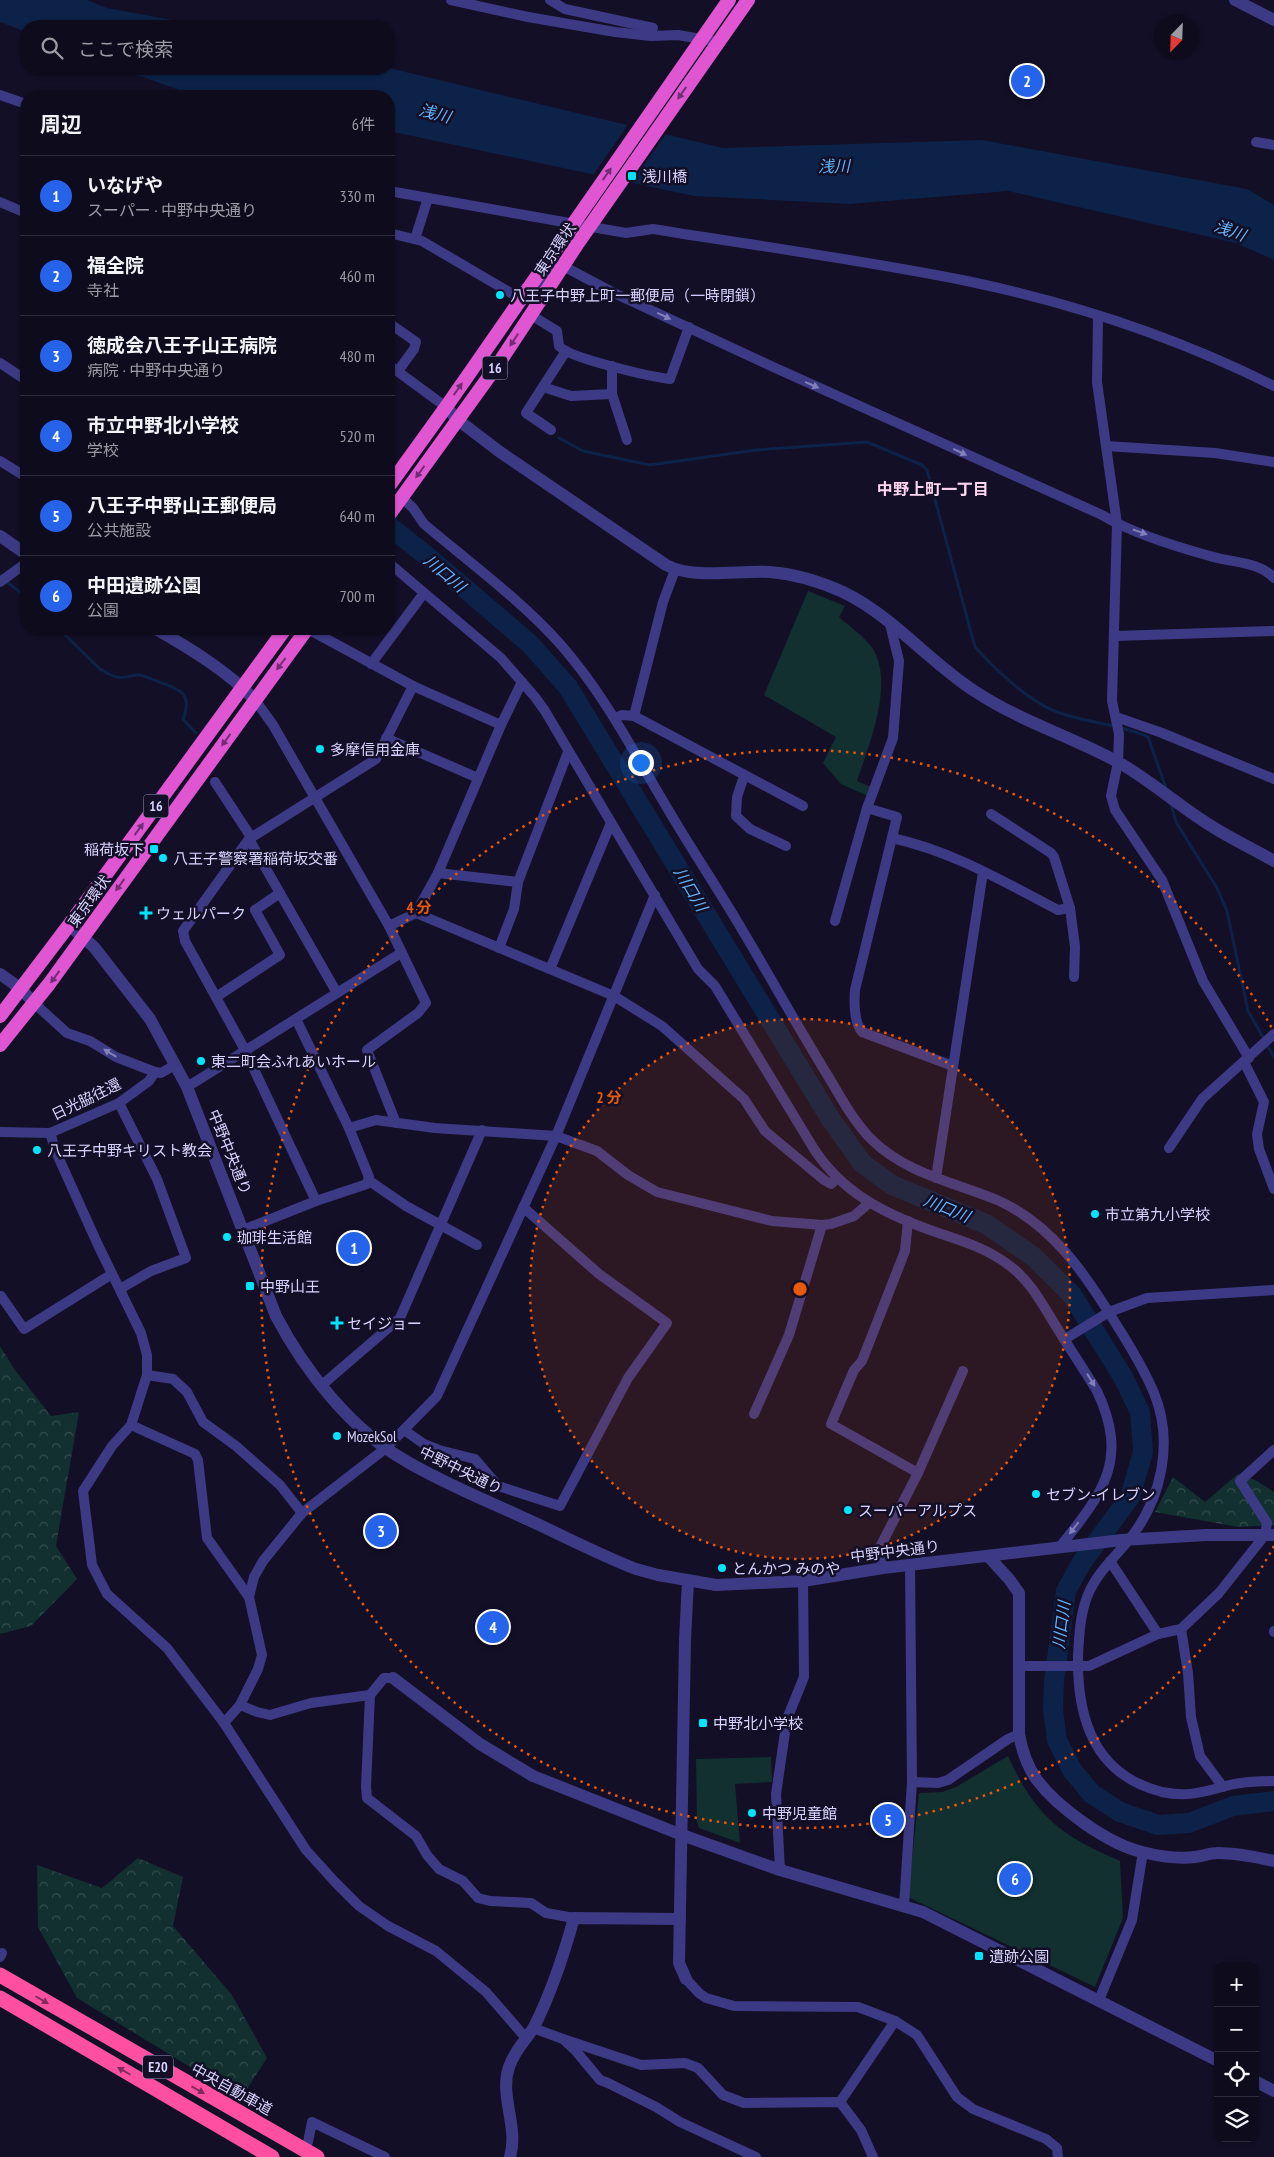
<!DOCTYPE html>
<html lang="ja">
<meta charset="utf-8">
<style>
body{margin:0;font-family:"PT Sans Narrow","Noto Sans JP",sans-serif;background:#171425;color:#f1f3f6}
.controls{position:absolute;right:15px;bottom:15px;display:grid;overflow:hidden;border-radius:10px;box-shadow:0 1px 4px #0004}
.controls button{width:45px;height:45px;display:grid;place-items:center;padding:0;border:0;border-bottom:1px solid #2e2b3b;background:#0e0b1c;color:#f1f3f6;font:25px sans-serif}
.compass{position:absolute;left:1154px;top:15px;width:45px;height:45px;border-radius:50%;background:#0e0b1c;box-shadow:0 1px 4px #0004;rotate:203deg}
.you{position:absolute;left:640px;top:762px;width:18px;height:18px;margin:-12px;border:4px solid #fff;border-radius:50%;background:#1a73e8;box-shadow:0 0 0 8px #1a73e833}
.badge{display:grid;place-items:center;width:32px;height:32px;border-radius:50%;background:#2563eb;color:#fff;font-size:16px;font-weight:700}
.pin{position:absolute;translate:-50% -50%;border:2px solid #fff;box-shadow:0 1px 5px #0006}
.list{margin:0;padding:0;list-style:none}
h2{display:flex;justify-content:space-between;align-items:center;height:65px;margin:0;padding:0 20px;font-size:21px}
h2 small{font-size:16px;font-weight:400;color:#9b9ba3}
.list li{display:grid;grid-template-columns:32px 1fr auto;gap:15px;align-items:center;box-sizing:border-box;height:80px;padding:0 20px;border-top:1px solid #2e2b3b}
.list b{display:block;font-size:19px;white-space:nowrap}
.list p{margin:0;font-size:16px;white-space:nowrap;color:#9b9ba3}
.list em{font-size:16px;font-style:normal;color:#9b9ba3}
.icon{flex:none;width:28px;height:28px;fill:none;stroke:currentColor;stroke-width:2;stroke-linecap:round;stroke-linejoin:round}
.map{position:relative;flex:none;width:1274px;height:2157px;overflow:hidden}
.search{position:absolute;background:#0e0b1c;box-shadow:0 1px 4px #0004;left:20px;top:20px;width:375px;height:55px;display:flex;align-items:center;gap:12px;box-sizing:border-box;padding:0 18px;border-radius:20px;color:#9b9ba3;font-size:19px}
.panel{position:absolute;background:#0e0b1c;box-shadow:0 1px 4px #0004;left:20px;top:90px;width:375px;height:545px;border-radius:20px}
.map>svg:first-child{display:block}
.green{fill:#12302f}
.forest{fill:url(#forest-crowns)}
.water{fill:#0c2248}
.pier{fill:#130f26}
.lines{fill:none;stroke-linecap:round;stroke-linejoin:round}
.stream{stroke:#0c2248;stroke-width:3}
.river{stroke:#0c2248;stroke-width:20}
.minor{stroke:#3d3a85;stroke-width:10}
.tertiary{stroke:#3d3a85;stroke-width:12}
.trunk{stroke:#e055d1;stroke-width:14}
.motorway{stroke:#ff4fa3;stroke-width:15}
.oneway{fill:#6f2e73}
.oneway2{fill:#837fbc}
.oneway3{fill:#7d2c5e}
.ring{fill:none;stroke:#e8590c;stroke-width:2.5;stroke-dasharray:2.5 5}
.poi-dot{fill:#00e5ff;stroke:#130f26;stroke-width:2}
.labels{text-anchor:middle;dominant-baseline:central;stroke-width:5;stroke-linejoin:round;paint-order:stroke}
.shield{fill:#130f26;stroke:#9e99be;stroke-width:1}
.shield-label{font-size:14px;font-weight:bold;fill:#d9d4ff}
.poi-label{font-size:15px;fill:#d9d4ff;stroke:#130f26;text-anchor:start}
.street-label{font-size:15px;fill:#d9d4ff;stroke:#130f26}
.water-label{font-size:16px;font-style:italic;fill:#62b6ff;stroke:#130f26}
.neighbourhood-label{font-size:16px;font-weight:bold;fill:#ffd6f0;stroke:#130f26}
.centre{fill:#e8590c;stroke:#130f26;stroke-width:2.5}
.ring-label{font-size:15px;text-anchor:middle;font-weight:bold;fill:#e8590c;stroke:#130f26;stroke-width:5;stroke-linejoin:round;paint-order:stroke}
</style>
<div class="map">
<svg width="1274" height="2157" viewBox="0 0 1274 2157">
<defs>
<pattern id="forest-crowns" width="20" height="18" patternUnits="userSpaceOnUse" patternTransform="scale(1.25)"><rect width="20" height="18" fill="#12302f"/><path d="M2 6a3 3 0 1 1 6 0M12 15a3 3 0 1 1 6 0" fill="none" stroke="#344d4e"/></pattern>
</defs>
<rect width="100%" height="100%" fill="#130f26"/>
<g class="green">
<path d="M808 591 845 606 839 617C849 626 862 635 871 646 896 681 869 744 857 781L871 787 868 796 841 784 823 763 836 737 764 695Z"/>
<path d="M1008 1756C1036 1817 1060 1835 1120 1861L1123 1918 1095 1987 908 1897 919 1793 942 1792 956 1787Z"/>
<polygon points="771,1757 772,1782 735,1784 740,1843 699,1828 697,1822 696,1759"/>
</g>
<g class="forest">
<polygon points="0,1346 15,1370 51,1416 79,1412 56,1546 77,1579 31,1626 0,1634"/>
<polygon points="1238,1474 1257,1481 1274,1492 1274,1525 1238,1527 1155,1512 1173,1477 1205,1502"/>
<polygon points="138,1858 183,1877 173,1926 232,1995 267,2058 241,2098 77,1998 38,1927 37,1865 102,1888"/>
</g>
<g class="water">
<polygon points="0,0 87,0 107,8 205,26 26,26 26,32 0,22"/>
<polygon points="389,68 723,148 982,140 1247,189 1274,205 1274,260 1236,243 1008,191 850,204 694,196 389,131 389,96 196,96 121,69"/>
</g>
<polygon class="pier" points="629,123 667,132 630,185 592,177"/>
<g class="lines">
<g class="stream">
<path d="M559 438 583 451 650 465 756 450 867 442 922 465 927 470 975 647C996 670 1024 697 1052 710 1082 723 1118 723 1148 737L1167 791"/>
<polyline points="7,582 26,597"/>
<path d="M59 629 100 669C105 672 111 676 117 677 125 679 133 674 140 675 146 676 153 680 159 682 180 689 193 694 183 719L196 733"/>
<polyline points="1171,804 1176,822 1217,888 1227,911 1248,1011 1264,1039"/>
<polyline points="1267,1045 1274,1057"/>
</g>
<polyline class="river" points="389,526 427,556 530,644 568,687 830,1118 862,1163 892,1185 986,1224 1034,1257 1072,1295 1123,1377 1140,1412 1143,1452 1130,1497 1082,1562 1066,1591 1054,1681 1053,1710 1057,1740 1072,1770 1092,1794 1120,1812 1158,1825 1189,1823 1233,1806 1274,1801"/>
<g class="minor">
<polyline points="451,0 528,17 615,32 651,36 678,35 718,42"/>
<polyline points="550,0 565,9 653,28"/>
<polyline points="0,95 26,104"/>
<polyline points="1256,142 1274,145"/>
<path d="M389 191 626 233 653 229C758 246 863 260 967 281 1072 303 1178 338 1274 386"/>
<polyline points="0,202 26,213"/>
<path d="M389 233 422 241 521 299C536 299 545 277 553 267L556 265 563 266 614 293 771 366 1102 515C1130 532 1177 547 1210 556 1231 563 1259 561 1274 578"/>
<polyline points="415,239 428,198"/>
<path d="M531 315 557 331 559 346C568 358 652 377 670 379L689 327"/>
<polyline points="1098,317 1097,382 1117,524 1112,701 1119,734 1118,762 1111,796 1115,810 1162,880 1203,981 1249,1058"/>
<polyline points="389,323 416,342 414,349 398,371"/>
<polyline points="0,363 26,380"/>
<polyline points="389,365 446,407"/>
<polyline points="612,366 612,394 627,440"/>
<polyline points="543,387 571,396 612,394"/>
<polyline points="551,430 526,413 566,351"/>
<polyline points="1106,446 1215,453 1274,462"/>
<polyline points="0,461 26,477"/>
<path d="M401 497 413 508 424 524C468 561 523 602 561 645 604 694 633 751 666 806 691 849 719 890 744 933 772 980 799 1029 828 1076 841 1098 854 1122 872 1140 907 1174 954 1182 997 1200 1052 1224 1086 1275 1116 1324 1130 1346 1144 1369 1154 1393 1174 1442 1162 1500 1128 1541 1113 1559 1096 1574 1087 1597 1080 1616 1079 1636 1078 1657 1077 1720 1095 1775 1162 1792 1184 1797 1201 1793 1222 1787 1238 1782 1257 1781 1274 1781"/>
<path d="M389 563 501 658 535 697 545 711 698 969 715 986 814 1149C842 1192 883 1213 930 1230 958 1240 986 1247 1010 1266 1030 1281 1041 1302 1054 1323 1068 1346 1083 1368 1097 1391 1130 1461 1102 1494 1059 1548"/>
<polyline points="0,582 26,563"/>
<polyline points="308,629 413,686 501,725 522,682"/>
<polyline points="1115,636 1274,631"/>
<polyline points="371,664 424,593"/>
<polyline points="255,700 273,725 389,926 426,1003 418,1013 367,1050 396,1123"/>
<polyline points="634,716 663,602 675,570"/>
<polyline points="1116,717 1162,733 1274,779"/>
<polyline points="615,718 622,715 634,716 803,806"/>
<polyline points="386,738 478,778"/>
<polyline points="744,776 737,797 736,816 750,829 786,846"/>
<polyline points="215,782 251,837"/>
<path d="M867 808 897 817 855 990C854 1003 854 1022 862 1032L953 1066"/>
<polyline points="991,814 1051,853 1054,857 1070,908 1075,947 1074,977"/>
<path d="M892 838C952 851 1004 882 1058 910L1070 908"/>
<polyline points="249,839 337,993"/>
<polyline points="438,873 518,882"/>
<polyline points="416,913 614,996 662,1026 744,1099 765,1131 824,1180 831,1184 837,1179"/>
<polyline points="835,921 867,808 893,738 899,661 890,624"/>
<polyline points="389,926 416,913 438,873 501,725"/>
<polyline points="499,948 514,909 518,882 568,752"/>
<polyline points="550,969 611,823"/>
<polyline points="216,997 280,955 255,910 280,893"/>
<polyline points="34,1003 67,1033 90,1041 116,1057 155,1072"/>
<polyline points="1244,1062 1264,1102 1257,1134 1259,1149 1274,1189"/>
<polyline points="187,1087 401,953"/>
<polyline points="119,1103 157,1179 186,1258 151,1271 120,1289"/>
<polyline points="349,1128 376,1120 435,1128 556,1136 597,1151 628,1175 657,1192 772,1221 822,1225 831,1224 854,1216 869,1203"/>
<polyline points="0,1132 50,1133 119,1103 149,1081 155,1072 161,1073 175,1065"/>
<polyline points="50,1133 56,1152 98,1245 141,1333 147,1355 147,1375 131,1425 112,1446 83,1491 92,1565 107,1594 167,1648 224,1723 306,1850 335,1882 359,1906 388,1926 436,1951 486,1992 525,2037"/>
<polyline points="1169,1148 1202,1099 1274,1034"/>
<polyline points="936,1178 983,872"/>
<polyline points="368,1180 406,1206 477,1245"/>
<polyline points="316,1201 245,1050 185,941 183,931 249,839 376,759 413,686"/>
<polyline points="908,1221 905,1251 862,1361 854,1370 831,1424 918,1473"/>
<polyline points="243,1230 316,1201 367,1184 369,1177 349,1128 296,1019"/>
<polyline points="1,1296 24,1329 112,1274"/>
<polyline points="1065,1339 1109,1312 1147,1298 1274,1290"/>
<polyline points="147,1375 173,1379 187,1392 203,1422 236,1446 280,1485 302,1513"/>
<polyline points="322,1385 400,1318 482,1130"/>
<polyline points="754,1414 789,1335 822,1225"/>
<polyline points="131,1425 195,1454 198,1460 207,1538 249,1597"/>
<polyline points="404,1430 424,1444 439,1450 475,1459 498,1486 560,1506 628,1378 667,1323 599,1274 523,1207"/>
<polyline points="1110,1561 1158,1634"/>
<polyline points="883,1568 879,1549 918,1473 963,1371"/>
<polyline points="1181,1629 1188,1673 1191,1717 1200,1756 1223,1787"/>
<polyline points="1274,1632 1274,1631"/>
<polyline points="1020,1666 1089,1666 1158,1634 1181,1629 1219,1593 1265,1535 1267,1523 1240,1481 1274,1450"/>
<polyline points="393,1678 384,1678 370,1695 366,1787 367,1798 416,1836 427,1855 439,1869 463,1881 478,1898 490,1901 531,1903 546,1913 574,1918"/>
<polyline points="240,1705 257,1712 270,1715 311,1703 370,1695"/>
<polyline points="224,1723 240,1705 258,1669 262,1655 249,1597 254,1577 263,1561 302,1513 386,1448 437,1396 556,1136 655,895"/>
<polyline points="912,1782 938,1783 948,1780 1008,1739 1019,1734"/>
<polyline points="780,1870 776,1794 787,1719 804,1677 803,1581"/>
<polyline points="904,1906 912,1782 910,1565"/>
<polyline points="0,1957 2,1953"/>
<polyline points="686,1979 699,1993 706,1998 734,2006 858,2007 895,2021 917,2035 957,2097 973,2109 1046,2139 1057,2148 1058,2157"/>
<polyline points="1099,2000 1132,1920 1143,1852"/>
<polyline points="533,2028 563,2039 575,2050 600,2080 608,2083 656,2107 680,2122 756,2157"/>
<polyline points="563,2039 641,2065 685,2063 698,2068 723,2095 744,2103 840,2102 861,2130 873,2157"/>
<polyline points="840,2102 895,2021"/>
<polyline points="308,2142 312,2122 385,2157"/>
</g>
<g class="tertiary">
<polyline points="1235,0 1274,20"/>
<path d="M446 407 458 420 500 452 666 565C695 580 738 570 770 572 795 574 821 582 843 592 893 616 929 662 976 692 1020 721 1072 737 1118 762 1148 779 1173 801 1202 820 1225 836 1250 847 1274 861"/>
<polyline points="0,536 26,554"/>
<path d="M156 629C191 649 227 671 255 700"/>
<path d="M69 925 94 947 150 1019 187 1087 276 1316C305 1371 351 1430 406 1461 443 1483 483 1499 522 1517 560 1534 597 1554 636 1569L658 1575 716 1585 803 1581 883 1568 1122 1540 1206 1535H1274"/>
<polyline points="0,974 21,989 34,1003"/>
<path d="M988 1556 1009 1579 1019 1593V1734C1022 1751 1027 1766 1037 1780 1058 1808 1108 1844 1142 1852 1158 1856 1180 1859 1195 1857 1203 1856 1210 1853 1218 1853 1236 1853 1256 1857 1274 1861"/>
<polyline points="393,1678 480,1744 533,1776 682,1835 780,1870 923,1912 1218,2061"/>
<polyline points="686,1979 679,1963 685,1640 688,1581"/>
<polyline points="1255,2081 1274,2091"/>
<path d="M510 2157C519 2127 499 2096 509 2067 516 2047 527 2040 535 2025 552 1991 564 1954 574 1918L680 1919"/>
</g>
<g class="trunk">
<polyline points="389,486 446,407 729,0"/>
<polyline points="389,515 501,360 578,243 748,0"/>
<polyline points="0,1016 69,925 285,629"/>
<polyline points="0,1045 49,984 307,629"/>
</g>
<g class="motorway">
<polyline points="0,1975 317,2157"/>
<polyline points="0,1998 272,2157"/>
</g>
</g>
<defs><path id="oneway-solid" d="M-6-.8H1V-3.2L6.5 0L1 3.2V.8H-6Z" transform="scale(1.25)"/></defs>
<g class="oneway">
<use href="#oneway-solid" transform="translate(682 93) rotate(125)"/>
<use href="#oneway-solid" transform="translate(607 174) rotate(-55)"/>
<use href="#oneway-solid" transform="translate(514 340) rotate(124)"/>
<use href="#oneway-solid" transform="translate(458 389) rotate(-55)"/>
<use href="#oneway-solid" transform="translate(420 472) rotate(126)"/>
<use href="#oneway-solid" transform="translate(281 664) rotate(127)"/>
<use href="#oneway-solid" transform="translate(226 740) rotate(126)"/>
<use href="#oneway-solid" transform="translate(139 829) rotate(-54)"/>
<use href="#oneway-solid" transform="translate(120 885) rotate(126)"/>
<use href="#oneway-solid" transform="translate(55 977) rotate(126)"/>
</g>
<g class="oneway2">
<use href="#oneway-solid" transform="translate(664 316) rotate(25)"/>
<use href="#oneway-solid" transform="translate(812 385) rotate(24)"/>
<use href="#oneway-solid" transform="translate(960 452) rotate(25)"/>
<use href="#oneway-solid" transform="translate(1140 532) rotate(19)"/>
<use href="#oneway-solid" transform="translate(110 1053) rotate(-149)"/>
<use href="#oneway-solid" transform="translate(1091 1380) rotate(58)"/>
<use href="#oneway-solid" transform="translate(1074 1528) rotate(128)"/>
</g>
<g class="oneway3">
<use href="#oneway-solid" transform="translate(42 2000) rotate(30)"/>
<use href="#oneway-solid" transform="translate(124 2071) rotate(-150)"/>
<use href="#oneway-solid" transform="translate(198 2090) rotate(29)"/>
</g>
<circle cx="800" cy="1289" r="270" fill="#e8590c" fill-opacity=".12"/>
<g class="ring">
<circle cx="800" cy="1289" r="270"/>
<path d="M1274 1546A539 539 0 1 1 1274 1032"/>
</g>
<g class="poi-dot">
<rect x="627" y="171" width="10" height="10" rx="2.5"/>
<circle cx="500" cy="295" r="5"/>
<circle cx="320" cy="749" r="5"/>
<rect x="149" y="844" width="10" height="10" rx="2.5"/>
<circle cx="163" cy="858" r="5"/>
<path d="M143.5 905.5h5v5h5v5h-5v5h-5v-5h-5v-5h5z"/>
<circle cx="201" cy="1061" r="5"/>
<circle cx="37" cy="1150" r="5"/>
<circle cx="1095" cy="1214" r="5"/>
<circle cx="227" cy="1237" r="5"/>
<rect x="245" y="1281" width="10" height="10" rx="2.5"/>
<path d="M334.5 1315.5h5v5h5v5h-5v5h-5v-5h-5v-5h5z"/>
<circle cx="337" cy="1436" r="5"/>
<circle cx="1036" cy="1494" r="5"/>
<circle cx="848" cy="1510" r="5"/>
<circle cx="722" cy="1568" r="5"/>
<rect x="698" y="1718" width="10" height="10" rx="2.5"/>
<circle cx="752" cy="1813" r="5"/>
<rect x="974" y="1951" width="10" height="10" rx="2.5"/>
</g>
<g class="labels">
<g class="shield">
<rect x="482.5" y="356.5" width="25" height="23" rx="4"/>
<rect x="143.5" y="794.5" width="25" height="23" rx="4"/>
<rect x="143" y="2055.5" width="30" height="23" rx="4"/>
</g>
<g class="shield-label">
<text x="495" y="368">16</text>
<text x="156" y="806">16</text>
<text x="158" y="2067">E20</text>
</g>
<g class="poi-label">
<text x="642" y="176">浅川橋</text>
<text x="510" y="295">八王子中野上町一郵便局（一時閉鎖）</text>
<text x="330" y="749">多摩信用金庫</text>
<text x="144" y="849" text-anchor="end">稲荷坂下</text>
<text x="173" y="858">八王子警察署稲荷坂交番</text>
<text x="156" y="913">ウェルパーク</text>
<text x="211" y="1061">東二町会ふれあいホール</text>
<text x="47" y="1150">八王子中野キリスト教会</text>
<text x="1105" y="1214">市立第九小学校</text>
<text x="237" y="1237">珈琲生活館</text>
<text x="260" y="1286">中野山王</text>
<text x="347" y="1323">セイジョー</text>
<text x="347" y="1436">MozekSol</text>
<text x="1046" y="1494">セブン-イレブン</text>
<text x="858" y="1510">スーパーアルプス</text>
<text x="732" y="1568">とんかつ みのや</text>
<text x="713" y="1723">中野北小学校</text>
<text x="762" y="1813">中野児童館</text>
<text x="989" y="1956">遺跡公園</text>
</g>
<g class="street-label">
<text transform="translate(555 249) rotate(-56)">東京環状</text>
<text transform="translate(89 901) rotate(-54)">東京環状</text>
<text transform="translate(86 1099) rotate(-26)">日光脇往還</text>
<text transform="translate(230 1152) rotate(68)">中野中央通り</text>
<text transform="translate(461 1470) rotate(26)">中野中央通り</text>
<text transform="translate(895 1551) rotate(-7)">中野中央通り</text>
<text transform="translate(232 2089) rotate(29)">中央自動車道</text>
</g>
<g class="water-label">
<text transform="translate(435 113) rotate(15)">浅川</text>
<text transform="translate(834 166) rotate(-1)">浅川</text>
<text transform="translate(1230 230) rotate(20)">浅川</text>
<text transform="translate(445 573) rotate(40)">川口川</text>
<text transform="translate(691 889) rotate(59)">川口川</text>
<text transform="translate(947 1208) rotate(22)">川口川</text>
<text transform="translate(1061 1625) rotate(-83)">川口川</text>
</g>
<g class="neighbourhood-label">
<text x="933" y="489">中野上町一丁目</text>
</g>
</g>
<circle cx="800" cy="1289" r="8" class="centre"/>
<g class="ring-label">
<text x="419" y="913">4 分</text>
<text x="609" y="1103">2 分</text>
</g>
</svg>
<div class="controls">
<button>+</button>
<button>−</button>
<button><svg class="icon" aria-label="locate" viewBox="0 0 24 24"><circle cx="12" cy="12" r="6"/><path d="M12 2v4M12 18v4M2 12h4M18 12h4"/></svg></button>
<button><svg class="icon" aria-label="layers" viewBox="0 0 24 24"><path d="M12 4l9 5-9 5-9-5zM3 14l9 5 9-5"/></svg></button>
</div>
<svg class="compass" viewBox="-18 -18 36 36"><path d="M0-13l5 13h-10z" fill="#e53935"/><path d="M0 13l5-13h-10z" fill="#9b9ba3"/></svg>
<div class="you"></div>
<div class="pin badge" style="left:354px;top:1248px">1</div>
<div class="pin badge" style="left:1027px;top:81px">2</div>
<div class="pin badge" style="left:381px;top:1531px">3</div>
<div class="pin badge" style="left:493px;top:1627px">4</div>
<div class="pin badge" style="left:888px;top:1820px">5</div>
<div class="pin badge" style="left:1015px;top:1879px">6</div>
<div class="search"><svg class="icon" aria-label="search" viewBox="0 0 24 24"><circle cx="10" cy="10" r="6"/><path d="M15 15l6 6"/></svg>ここで検索</div>
<section class="panel">
<h2>周辺<small>6件</small></h2>
<ul class="list">
<li><span class="badge">1</span><div><b>いなげや</b><p>スーパー · 中野中央通り</p></div><em>330 m</em></li>
<li><span class="badge">2</span><div><b>福全院</b><p>寺社</p></div><em>460 m</em></li>
<li><span class="badge">3</span><div><b>徳成会八王子山王病院</b><p>病院 · 中野中央通り</p></div><em>480 m</em></li>
<li><span class="badge">4</span><div><b>市立中野北小学校</b><p>学校</p></div><em>520 m</em></li>
<li><span class="badge">5</span><div><b>八王子中野山王郵便局</b><p>公共施設</p></div><em>640 m</em></li>
<li><span class="badge">6</span><div><b>中田遺跡公園</b><p>公園</p></div><em>700 m</em></li>
</ul>
</section>
</div>
